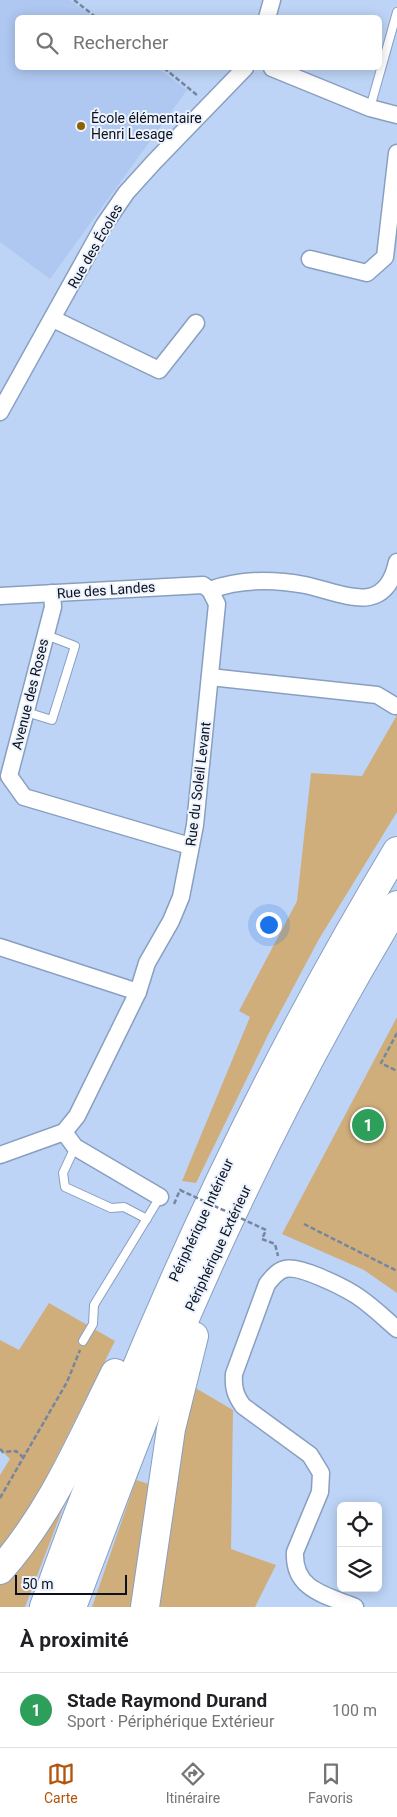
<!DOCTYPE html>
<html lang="fr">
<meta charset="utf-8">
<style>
body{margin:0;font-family:Roboto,sans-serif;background:#f6f6f6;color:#202124}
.controls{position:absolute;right:15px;bottom:15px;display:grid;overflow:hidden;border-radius:8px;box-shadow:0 2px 12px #0003}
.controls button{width:45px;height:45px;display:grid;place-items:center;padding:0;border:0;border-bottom:1px solid #e0e0e0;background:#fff;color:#202124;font:25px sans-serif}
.scale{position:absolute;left:15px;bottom:12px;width:112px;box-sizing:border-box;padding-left:5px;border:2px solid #0b121e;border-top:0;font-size:14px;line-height:18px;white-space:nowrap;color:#0b121e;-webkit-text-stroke:4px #ecf3fe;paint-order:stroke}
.you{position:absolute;left:268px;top:924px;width:18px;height:18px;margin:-12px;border:4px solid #fff;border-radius:50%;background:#1a73e8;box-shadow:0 0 0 8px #1a73e833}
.badge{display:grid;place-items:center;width:32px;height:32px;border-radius:50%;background:#b45309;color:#fff;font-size:16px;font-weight:700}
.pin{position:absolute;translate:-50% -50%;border:2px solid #fff;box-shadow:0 1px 5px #0006}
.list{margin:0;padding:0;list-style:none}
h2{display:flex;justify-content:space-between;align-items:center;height:65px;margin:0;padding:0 20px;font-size:21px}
h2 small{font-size:16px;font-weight:400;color:#757577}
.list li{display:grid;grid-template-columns:32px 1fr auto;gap:15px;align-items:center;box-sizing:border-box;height:75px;padding:0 20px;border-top:1px solid #e0e0e0}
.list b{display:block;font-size:19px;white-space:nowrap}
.list p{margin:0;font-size:16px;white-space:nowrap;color:#757577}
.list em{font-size:16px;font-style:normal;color:#757577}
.icon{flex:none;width:28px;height:28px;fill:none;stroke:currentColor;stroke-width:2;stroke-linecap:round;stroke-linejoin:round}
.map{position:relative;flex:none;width:397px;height:1607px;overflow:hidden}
.search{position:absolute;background:#fff;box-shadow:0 2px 12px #0003;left:15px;right:15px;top:15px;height:55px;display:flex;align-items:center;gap:12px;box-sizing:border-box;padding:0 18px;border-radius:8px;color:#757577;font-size:19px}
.sheet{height:140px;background:#fff}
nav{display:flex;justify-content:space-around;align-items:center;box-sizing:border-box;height:70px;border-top:1px solid #e0e0e0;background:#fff;font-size:14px;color:#757577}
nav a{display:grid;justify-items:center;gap:2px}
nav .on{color:#b45309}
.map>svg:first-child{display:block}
.built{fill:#afc8f1}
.green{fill:#cfae7b}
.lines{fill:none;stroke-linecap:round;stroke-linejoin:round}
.lane-casing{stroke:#899fc0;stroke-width:10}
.street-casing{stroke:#899fc0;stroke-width:19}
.highway-casing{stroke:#899fc0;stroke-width:30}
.path{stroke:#76869f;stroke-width:2.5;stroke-dasharray:5 2.5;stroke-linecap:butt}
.lane{stroke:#fff;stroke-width:8}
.street{stroke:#fff;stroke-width:16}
.highway{stroke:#fff;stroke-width:28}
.path-bridge{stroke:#76869f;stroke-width:2.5;stroke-dasharray:5 2.5;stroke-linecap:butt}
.poi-dot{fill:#8c6205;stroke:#ecf3fe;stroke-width:2}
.labels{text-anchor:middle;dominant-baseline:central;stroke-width:4;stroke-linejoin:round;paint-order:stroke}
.poi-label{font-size:14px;fill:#0b121e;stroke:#ecf3fe;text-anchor:start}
.street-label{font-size:14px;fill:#0b121e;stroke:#ecf3fe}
</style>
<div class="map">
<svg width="397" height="1607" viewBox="0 0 397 1607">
<rect width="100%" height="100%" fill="#bdd4f6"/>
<polygon class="built" points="0,0 70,0 93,17 18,18 18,68 158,68 187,90 50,279 0,242"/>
<g class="green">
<polygon points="397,715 397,812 319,939 269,1033 196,1183 182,1181 250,1017 239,1011 297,901 311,773 362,776"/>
<polygon points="397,1017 397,1293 364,1270 282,1234"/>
<polygon points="49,1303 115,1341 27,1516 73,1482 25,1607 0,1607 0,1475 10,1459 0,1449 0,1340 19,1350"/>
<polygon points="187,1383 233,1410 231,1549 276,1565 255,1607 92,1607 136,1480 172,1491"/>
</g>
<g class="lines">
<g class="lane-casing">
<g id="lane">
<polyline points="370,108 397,12"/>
<polyline points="26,712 52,720 75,646 46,635"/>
<polyline points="75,1147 63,1173 65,1187 111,1208 124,1207 147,1219"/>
<polyline points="83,1341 93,1324 94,1305 160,1197"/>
</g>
</g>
<g class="street-casing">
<g id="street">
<polyline points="267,18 272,0"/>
<polyline points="272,68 370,108 397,115"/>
<polyline points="310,259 367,273 385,257 397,153"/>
<polyline points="53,319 159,370 196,323"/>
<polyline points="0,412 104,225 126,193 154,162 245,68"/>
<path d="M210 590C240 579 273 579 305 585 343 593 385 618 397 562"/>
<polyline points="52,593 53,607 9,776 24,797 190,846"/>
<polyline points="0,596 203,585 210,590 217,604 195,825 181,897 171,921 147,963 138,992 77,1116 64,1132"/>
<polyline points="210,677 377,695 395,706"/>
<polyline points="0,947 138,992"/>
<polyline points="0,1155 64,1132 75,1147 160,1197"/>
<path d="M355 1607C326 1595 293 1590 295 1552L320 1492 321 1473 310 1455 243 1406C235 1395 233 1387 234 1374L267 1284C272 1278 277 1271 285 1269 299 1265 341 1286 354 1294 369 1303 383 1317 397 1329"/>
</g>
</g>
<g class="highway-casing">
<g id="highway">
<path d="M0 1570C51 1513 81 1441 115 1373"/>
<path d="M44 1607C138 1342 252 1092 397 851"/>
<path d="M72 1607C104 1523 135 1439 169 1356 234 1201 310 1049 397 905"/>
<polyline points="145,1607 171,1429 194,1336"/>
</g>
</g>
<g class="path">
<polyline points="74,0 97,18"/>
<polyline points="164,68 197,95"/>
<polyline points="397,1033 381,1063 397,1071"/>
<polyline points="304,1224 397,1271"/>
<polyline points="262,1239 275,1244 278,1256"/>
<polyline points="0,1449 3,1452 16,1451 24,1458"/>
<polyline points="0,1498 67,1382 80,1350"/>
</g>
<use href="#lane" class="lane"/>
<use href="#street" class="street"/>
<use href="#highway" class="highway"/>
<polyline class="path-bridge" points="174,1204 180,1190 266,1230 262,1239"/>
</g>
<circle class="poi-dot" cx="81" cy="126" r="5"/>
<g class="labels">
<g class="poi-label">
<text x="91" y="118">École élémentaire<tspan x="91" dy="16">Henri Lesage</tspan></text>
</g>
<g class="street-label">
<text transform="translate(95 246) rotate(-60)">Rue des Écoles</text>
<text transform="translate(106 590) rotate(-4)">Rue des Landes</text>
<text transform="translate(30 694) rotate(-76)">Avenue des Roses</text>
<text transform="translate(198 784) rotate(-83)">Rue du Soleil Levant</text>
<text transform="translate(201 1220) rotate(-65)">Périphérique Intérieur</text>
<text transform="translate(218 1248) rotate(-65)">Périphérique Extérieur</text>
</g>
</g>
</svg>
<div class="controls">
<button><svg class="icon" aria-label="locate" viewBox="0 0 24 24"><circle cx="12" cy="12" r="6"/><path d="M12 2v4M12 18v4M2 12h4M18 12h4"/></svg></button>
<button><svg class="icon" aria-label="layers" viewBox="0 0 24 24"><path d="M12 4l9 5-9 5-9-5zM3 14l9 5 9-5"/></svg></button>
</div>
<div class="scale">50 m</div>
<div class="you"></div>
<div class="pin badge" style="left:368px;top:1125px;background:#2e9e5b">1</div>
<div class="search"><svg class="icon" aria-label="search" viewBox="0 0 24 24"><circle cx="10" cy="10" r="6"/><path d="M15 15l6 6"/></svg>Rechercher</div>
</div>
<section class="sheet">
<h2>À proximité<small></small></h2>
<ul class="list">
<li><span class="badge" style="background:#2e9e5b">1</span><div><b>Stade Raymond Durand</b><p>Sport · Périphérique Extérieur</p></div><em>100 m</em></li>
</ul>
</section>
<nav>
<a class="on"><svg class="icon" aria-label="map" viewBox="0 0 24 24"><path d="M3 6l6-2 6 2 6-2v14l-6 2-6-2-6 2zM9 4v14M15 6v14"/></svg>Carte</a>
<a><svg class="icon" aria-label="directions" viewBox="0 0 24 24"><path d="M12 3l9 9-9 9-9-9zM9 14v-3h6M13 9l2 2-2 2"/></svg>Itinéraire</a>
<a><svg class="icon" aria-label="saved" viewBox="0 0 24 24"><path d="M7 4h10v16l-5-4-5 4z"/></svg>Favoris</a>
</nav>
